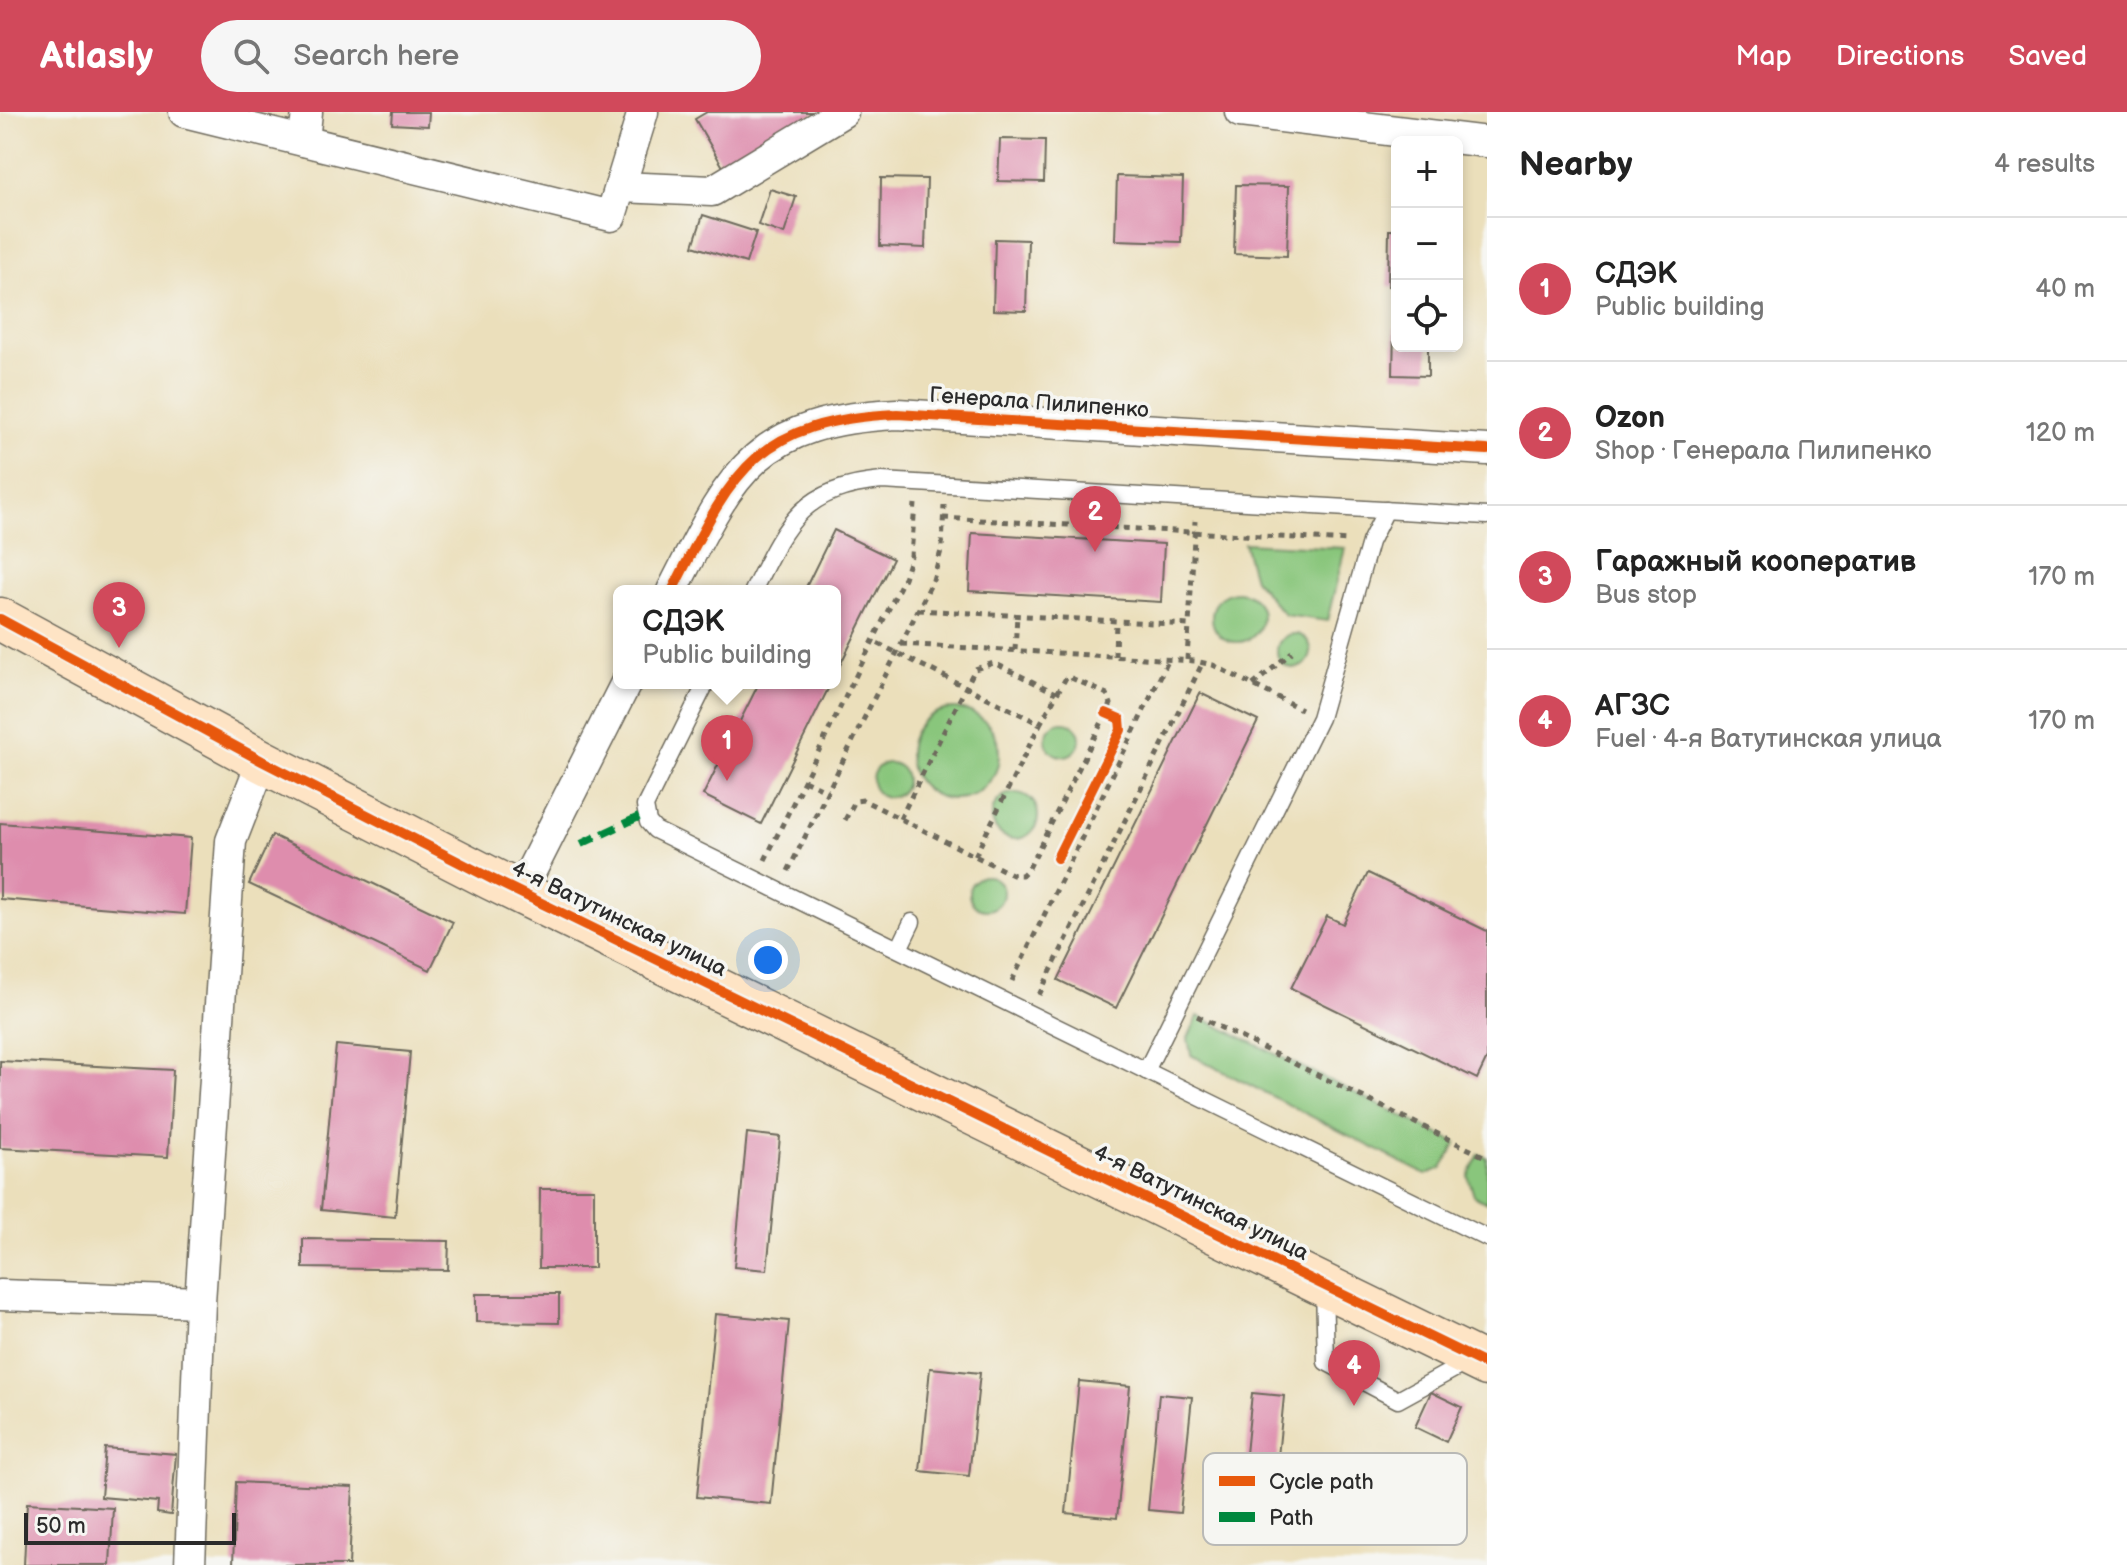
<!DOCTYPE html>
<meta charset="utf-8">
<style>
body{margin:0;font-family:"Balsamiq Sans",sans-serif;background:#f6f6f6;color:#222}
.controls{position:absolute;right:24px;top:24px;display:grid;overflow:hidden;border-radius:12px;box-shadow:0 4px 12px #0003}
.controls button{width:72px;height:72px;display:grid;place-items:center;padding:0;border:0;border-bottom:2px solid #e0e0e0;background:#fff;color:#222;font:40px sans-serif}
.scale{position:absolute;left:24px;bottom:20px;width:212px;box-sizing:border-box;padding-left:8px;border:4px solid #2b2b2b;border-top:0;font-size:22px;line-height:28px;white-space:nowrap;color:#2b2b2b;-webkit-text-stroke:6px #f6f6f2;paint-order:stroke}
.you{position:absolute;left:768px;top:848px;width:28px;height:28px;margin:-20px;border:6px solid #fff;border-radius:50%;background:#1a73e8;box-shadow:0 0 0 12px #1a73e833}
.badge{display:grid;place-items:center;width:52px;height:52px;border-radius:50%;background:#d1495b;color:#fff;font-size:26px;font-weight:700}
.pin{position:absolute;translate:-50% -66px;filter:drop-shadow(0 2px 4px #0008)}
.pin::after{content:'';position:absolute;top:42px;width:28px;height:24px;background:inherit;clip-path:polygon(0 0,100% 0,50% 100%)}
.popup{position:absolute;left:613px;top:473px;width:228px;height:104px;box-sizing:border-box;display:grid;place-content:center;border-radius:12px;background:#fff;filter:drop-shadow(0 2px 6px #0005);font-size:26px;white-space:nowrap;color:#767676}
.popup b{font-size:30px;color:#222}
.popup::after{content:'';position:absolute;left:50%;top:100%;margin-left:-16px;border:16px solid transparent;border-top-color:#fff}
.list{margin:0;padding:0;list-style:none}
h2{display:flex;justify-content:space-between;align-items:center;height:104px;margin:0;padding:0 32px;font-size:34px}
h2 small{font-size:26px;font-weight:400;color:#767676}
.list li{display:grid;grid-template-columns:52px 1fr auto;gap:24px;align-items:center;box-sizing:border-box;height:144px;padding:0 32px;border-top:2px solid #e0e0e0}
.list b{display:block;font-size:30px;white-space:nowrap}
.list p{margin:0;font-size:26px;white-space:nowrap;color:#767676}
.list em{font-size:26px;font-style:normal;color:#767676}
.icon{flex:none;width:44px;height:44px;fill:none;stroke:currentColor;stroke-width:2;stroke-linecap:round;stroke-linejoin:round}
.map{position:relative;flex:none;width:1487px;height:1453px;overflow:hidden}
header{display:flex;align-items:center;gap:48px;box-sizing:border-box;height:112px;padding:0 40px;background:#d1495b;color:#fff}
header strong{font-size:38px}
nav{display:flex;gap:44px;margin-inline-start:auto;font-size:28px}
.search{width:560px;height:72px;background:#f6f6f6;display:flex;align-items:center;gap:20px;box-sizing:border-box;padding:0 28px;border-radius:44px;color:#767676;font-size:30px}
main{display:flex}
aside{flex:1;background:#fff}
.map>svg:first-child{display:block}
.green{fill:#89c67b;stroke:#5a7853;stroke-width:2}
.building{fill:#de8dad}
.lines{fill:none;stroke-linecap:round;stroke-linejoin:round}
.lane-casing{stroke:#6e6a5d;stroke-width:19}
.street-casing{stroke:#6e6a5d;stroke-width:33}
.secondary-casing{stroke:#6e6a5d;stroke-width:45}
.path{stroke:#6e6a5d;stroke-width:5;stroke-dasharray:6 6;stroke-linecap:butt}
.lane{stroke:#fff;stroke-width:16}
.street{stroke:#fff;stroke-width:30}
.secondary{stroke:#fee4c5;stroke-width:42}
.quiet{stroke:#00873e;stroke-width:8;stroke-dasharray:16 8;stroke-linecap:butt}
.cycleway-casing{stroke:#f6f6f2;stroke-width:15}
.cycleway{stroke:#e8590c;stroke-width:10}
.labels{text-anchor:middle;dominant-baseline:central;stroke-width:7;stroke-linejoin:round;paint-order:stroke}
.street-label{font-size:22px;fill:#2b2b2b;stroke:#f6f6f2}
.key{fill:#f6f6f2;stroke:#b9b9b6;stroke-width:2}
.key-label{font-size:22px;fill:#2b2b2b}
</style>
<header>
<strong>Atlasly</strong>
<div class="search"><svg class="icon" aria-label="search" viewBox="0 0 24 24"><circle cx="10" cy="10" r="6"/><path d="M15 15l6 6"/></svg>Search here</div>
<nav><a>Map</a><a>Directions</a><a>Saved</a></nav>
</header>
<main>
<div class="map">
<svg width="1487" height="1453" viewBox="0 0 1487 1453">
<rect width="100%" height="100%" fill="#f6f6f2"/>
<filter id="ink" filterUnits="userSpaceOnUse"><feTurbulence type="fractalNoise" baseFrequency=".0125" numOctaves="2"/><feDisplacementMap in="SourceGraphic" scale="16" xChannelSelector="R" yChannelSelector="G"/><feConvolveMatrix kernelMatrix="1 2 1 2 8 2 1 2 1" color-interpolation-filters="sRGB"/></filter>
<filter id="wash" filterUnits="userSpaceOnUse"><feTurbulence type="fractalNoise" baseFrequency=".006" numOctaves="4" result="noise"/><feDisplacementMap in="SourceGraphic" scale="32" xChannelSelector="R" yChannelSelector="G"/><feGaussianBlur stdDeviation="1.8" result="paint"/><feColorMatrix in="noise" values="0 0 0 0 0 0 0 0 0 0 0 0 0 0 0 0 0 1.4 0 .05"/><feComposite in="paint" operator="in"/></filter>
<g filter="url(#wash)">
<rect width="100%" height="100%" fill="#ebdfbb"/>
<g class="green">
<polygon points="1244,431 1345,436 1327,509 1285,503 1254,467"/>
<circle cx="1237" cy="505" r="25"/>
<circle cx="1294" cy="539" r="17"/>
<circle cx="954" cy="642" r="45"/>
<circle cx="1063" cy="627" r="17"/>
<circle cx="889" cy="668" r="17"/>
<circle cx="1015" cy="704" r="23"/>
<circle cx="986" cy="781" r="17"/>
<polygon points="1198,904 1457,1031 1442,1056 1426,1063 1191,943 1188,926"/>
<polygon points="1479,1042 1487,1046 1487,1091 1474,1084 1468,1064"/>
</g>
<g id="blocks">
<g class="building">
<polygon points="393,0 429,0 428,14 392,12"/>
<polygon points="707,0 817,0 723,55 695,7"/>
<polygon points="1000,27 1045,28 1044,70 998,69"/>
<polygon points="1117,64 1183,66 1181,130 1115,128"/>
<polygon points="881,66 927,67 925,136 880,134"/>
<polygon points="1236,73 1289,74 1287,144 1234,142"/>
<polygon points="770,77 796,85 784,122 758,113"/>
<polygon points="703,103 756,120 746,151 693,134"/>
<polygon points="1389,118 1397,118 1397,175 1388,174"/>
<polygon points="995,127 1028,128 1026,199 993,198"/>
<polygon points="1394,216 1397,216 1397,234 1428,234 1428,264 1393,263"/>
<polygon points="834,418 893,447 835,563 835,479 804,479"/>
<polygon points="972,421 1164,432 1161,490 969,479"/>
<polygon points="759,571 831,571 761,712 703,683"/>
<polygon points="1200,581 1258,609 1116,896 1058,868"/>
<polygon points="0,711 191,726 185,802 0,787"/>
<polygon points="272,723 453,810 430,858 249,772"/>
<polygon points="1368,761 1487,819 1487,946 1477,967 1291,876 1327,804 1343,812"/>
<polygon points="336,933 410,940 395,1105 321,1098"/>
<polygon points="0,949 173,958 168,1045 0,1036"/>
<polygon points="747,1021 780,1025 767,1158 734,1155"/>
<polygon points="540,1077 594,1077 594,1156 539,1156"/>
<polygon points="303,1127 449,1129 448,1158 303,1156"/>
<polygon points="476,1182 559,1182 559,1211 476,1210"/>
<polygon points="715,1202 789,1209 771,1392 697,1385"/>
<polygon points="930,1256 980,1261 969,1364 920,1359"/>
<polygon points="1079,1269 1130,1274 1117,1406 1066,1401"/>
<polygon points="1431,1280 1462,1295 1446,1330 1415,1315"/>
<polygon points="1252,1281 1284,1284 1272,1406 1240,1403"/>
<polygon points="1159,1282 1192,1285 1180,1401 1148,1398"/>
<polygon points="105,1336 176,1342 171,1403 157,1401 158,1390 101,1385"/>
<polygon points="236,1370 353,1375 349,1453 233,1453"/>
<polygon points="27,1391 113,1396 110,1453 24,1453"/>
</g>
</g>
</g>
<g filter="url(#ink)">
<use href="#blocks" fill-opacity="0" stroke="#6e6a5d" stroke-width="2"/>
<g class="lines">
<g class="lane-casing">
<g id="lane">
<path d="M753 479C786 412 801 376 882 369L1487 404"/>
<polyline points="706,571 645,694 648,710 655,718 1487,1126"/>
<polyline points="899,837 912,810"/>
<polyline points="1146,959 1320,606 1370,430 1386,398"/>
<polyline points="1324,1176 1326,1250 1398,1288 1469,1249"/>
</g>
</g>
<g class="street-casing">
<g id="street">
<polyline points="184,0 611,104 643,0"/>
<polyline points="1240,0 1487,30"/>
<polyline points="304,29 307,0"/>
<polyline points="620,75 712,79 843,0"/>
<path d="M672 479C732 361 753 309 897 302L1487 338"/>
<polyline points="520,781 626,571"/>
<polyline points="0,1183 200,1190"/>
<polyline points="190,1453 200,1190 231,729 262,649"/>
</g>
</g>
<g class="secondary-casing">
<polyline id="secondary" points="0,507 262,649 492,767 1487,1253"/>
</g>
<g class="path">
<polyline points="943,406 1350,429"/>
<polyline points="918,498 1189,513 1195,409"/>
<polyline points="901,532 1195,549 1213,553 1301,597"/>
<polyline points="1015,538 1017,503"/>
<polyline points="1115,544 1116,509"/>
<polyline points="1187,548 1189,513"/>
<polyline points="1253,573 1292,540"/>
<polyline points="804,668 828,679"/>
<polyline points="900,707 975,557 994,551 1056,581"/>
<polyline points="845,708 855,689 863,688 1013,763 1022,763 1029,756 1111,592 1107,582 1067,564 1040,612 873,529"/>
<polyline points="975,744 1040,612"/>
<polyline points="765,748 904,466 911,444 915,392"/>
<polyline points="788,759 933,468 942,435 944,393"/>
<polyline points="1012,869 1169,547"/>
<polyline points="1039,883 1203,550"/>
<polyline points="1197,904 1487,1046"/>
</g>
<use href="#lane" class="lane"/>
<use href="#street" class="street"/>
<use href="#secondary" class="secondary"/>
<polyline class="quiet" points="581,732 645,702"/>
<g class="cycleway-casing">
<g id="cycleway">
<path d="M672 479C732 361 753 309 897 302L1487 338"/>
<polyline points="0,507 262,649 492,767 1487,1253"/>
<polyline points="1057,746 1121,618 1120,607 1106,601"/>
</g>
</g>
<use href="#cycleway" class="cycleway"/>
</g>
</g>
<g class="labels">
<g class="street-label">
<text transform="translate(1039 291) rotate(4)">Генерала Пилипенко</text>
<text transform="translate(619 807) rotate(26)">4-я Ватутинская улица</text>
<text transform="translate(1201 1091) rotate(26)">4-я Ватутинская улица</text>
</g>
</g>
<rect x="1203" y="1341" width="264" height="92" rx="12" class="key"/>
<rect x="1219" y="1364" width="36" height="10" fill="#e8590c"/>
<rect x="1219" y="1400" width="36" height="10" fill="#00873e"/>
<g class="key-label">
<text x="1269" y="1377">Cycle path</text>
<text x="1269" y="1413">Path</text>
</g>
</svg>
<div class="controls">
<button>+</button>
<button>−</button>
<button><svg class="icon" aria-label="locate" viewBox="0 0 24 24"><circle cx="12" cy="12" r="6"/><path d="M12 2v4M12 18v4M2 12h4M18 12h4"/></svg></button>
</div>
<div class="scale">50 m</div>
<div class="you"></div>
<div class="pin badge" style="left:727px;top:669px">1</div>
<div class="popup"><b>СДЭК</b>Public building</div>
<div class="pin badge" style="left:1095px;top:440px">2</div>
<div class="pin badge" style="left:119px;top:536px">3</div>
<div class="pin badge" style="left:1354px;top:1294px">4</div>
</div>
<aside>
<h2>Nearby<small>4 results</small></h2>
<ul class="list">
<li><span class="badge">1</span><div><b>СДЭК</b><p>Public building</p></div><em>40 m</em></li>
<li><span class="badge">2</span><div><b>Ozon</b><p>Shop · Генерала Пилипенко</p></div><em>120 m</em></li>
<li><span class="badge">3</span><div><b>Гаражный кооператив</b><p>Bus stop</p></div><em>170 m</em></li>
<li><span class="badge">4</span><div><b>АГЗС</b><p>Fuel · 4-я Ватутинская улица</p></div><em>170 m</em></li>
</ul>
</aside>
</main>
